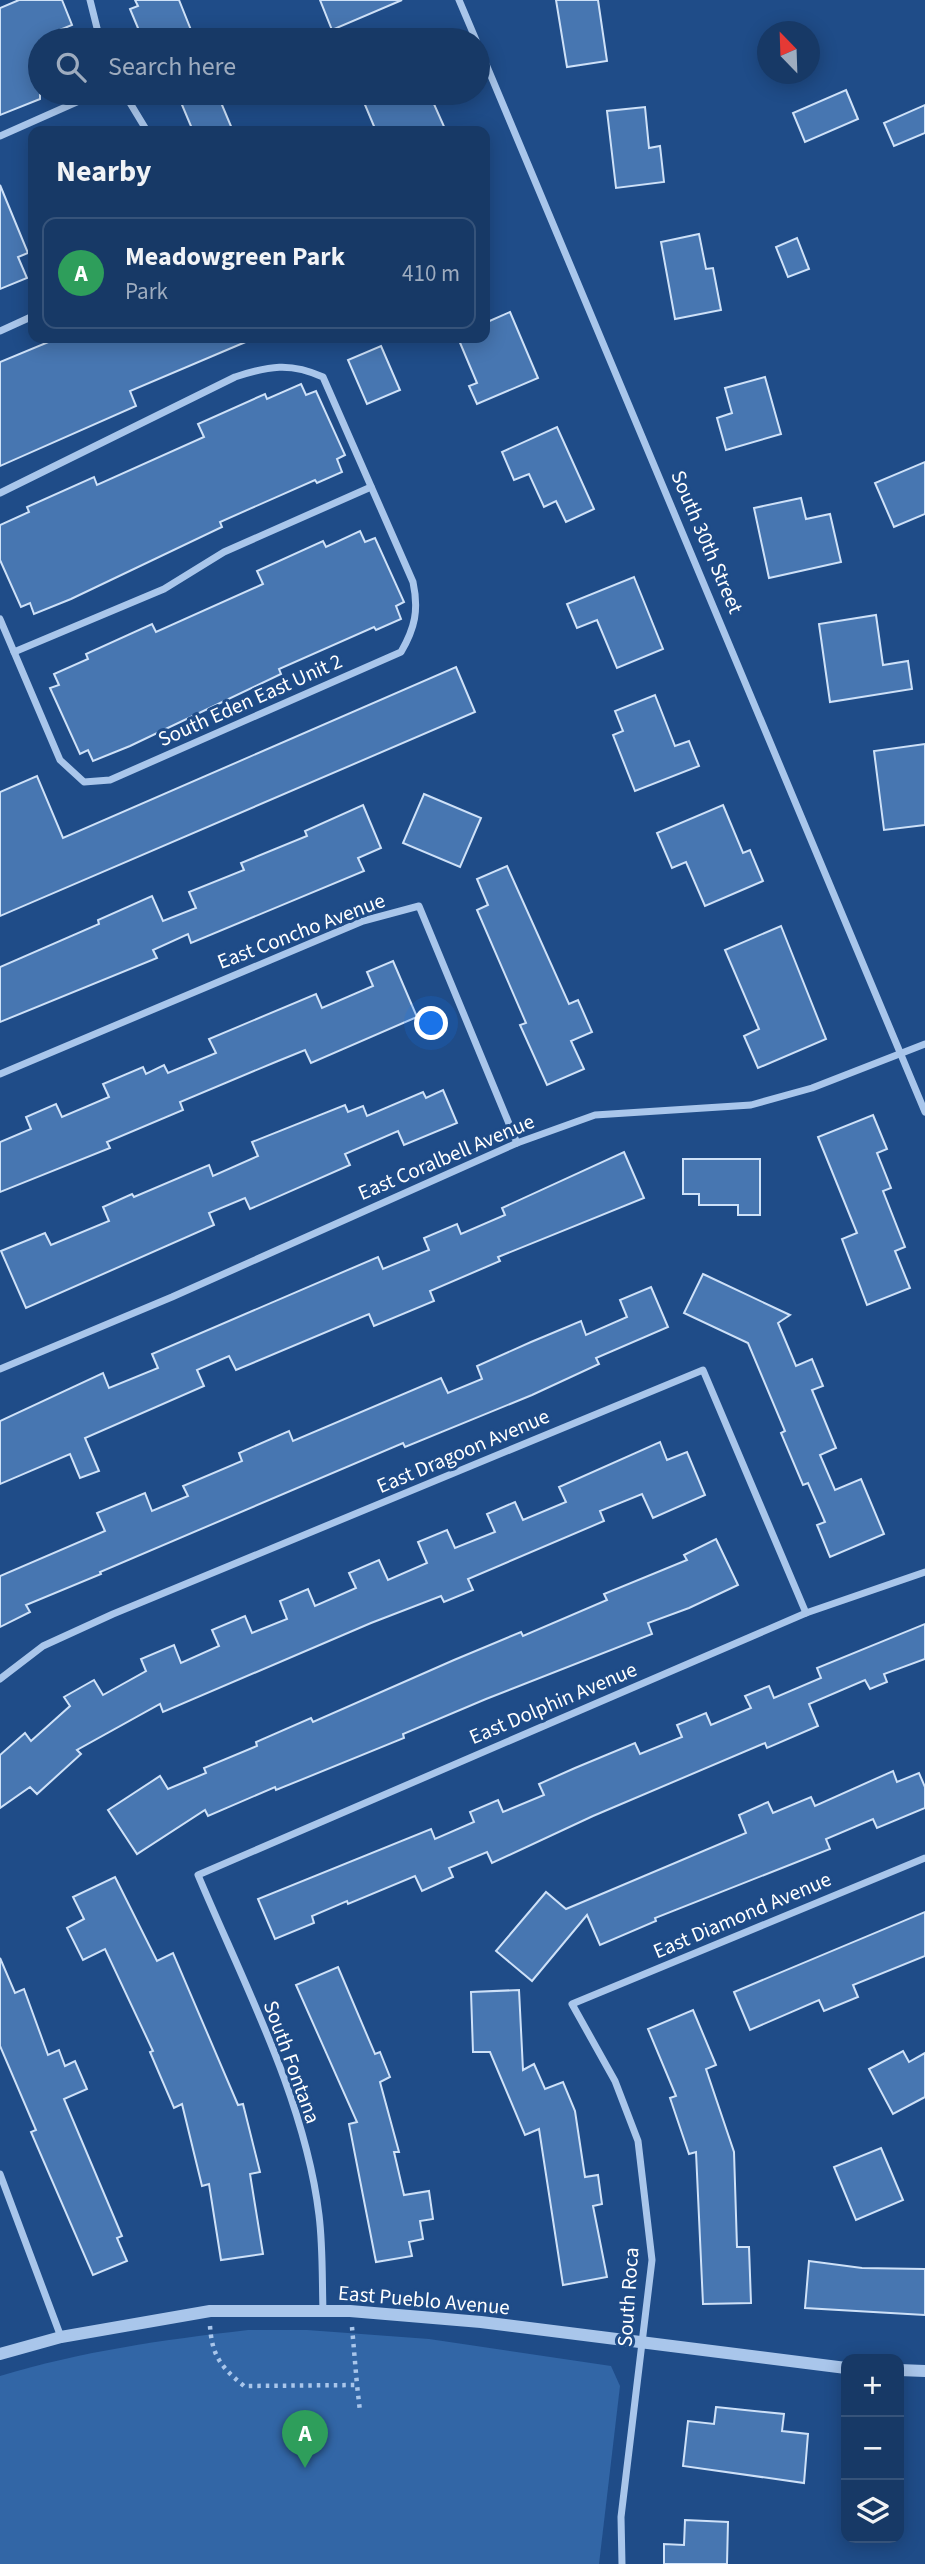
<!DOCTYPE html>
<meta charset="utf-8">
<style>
body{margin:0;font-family:"Source Sans 3",sans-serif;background:#24446f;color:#f1f3f6}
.controls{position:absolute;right:21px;bottom:21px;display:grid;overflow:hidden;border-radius:14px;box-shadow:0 4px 18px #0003}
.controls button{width:63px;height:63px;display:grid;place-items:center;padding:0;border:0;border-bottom:2px solid #36537a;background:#173966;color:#f1f3f6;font:35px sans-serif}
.compass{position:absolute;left:757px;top:21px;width:63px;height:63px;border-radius:50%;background:#173966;box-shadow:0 4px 18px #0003;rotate:337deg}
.you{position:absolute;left:432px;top:1024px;width:24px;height:24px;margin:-18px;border:5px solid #fff;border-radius:50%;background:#1a73e8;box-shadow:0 0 0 10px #1a73e833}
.badge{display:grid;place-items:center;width:46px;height:46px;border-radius:50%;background:#f9d069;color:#fff;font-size:23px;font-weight:700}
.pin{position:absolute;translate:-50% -58px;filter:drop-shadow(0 2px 4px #0008)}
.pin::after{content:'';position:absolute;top:37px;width:24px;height:21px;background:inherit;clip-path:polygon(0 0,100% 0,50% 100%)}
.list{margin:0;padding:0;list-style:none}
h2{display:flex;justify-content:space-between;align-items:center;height:91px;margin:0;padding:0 28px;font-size:30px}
h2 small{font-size:23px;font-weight:400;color:#9eacbf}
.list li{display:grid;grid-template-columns:46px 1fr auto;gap:21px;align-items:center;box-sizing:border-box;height:112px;margin:0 14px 14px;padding:0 14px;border:2px solid #36537a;border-radius:14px}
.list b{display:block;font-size:26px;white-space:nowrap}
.list p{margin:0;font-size:23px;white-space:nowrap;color:#9eacbf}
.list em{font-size:23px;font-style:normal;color:#9eacbf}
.icon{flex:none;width:38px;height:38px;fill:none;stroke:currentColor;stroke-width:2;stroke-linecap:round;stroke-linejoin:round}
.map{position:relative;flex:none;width:925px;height:2564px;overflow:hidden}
.search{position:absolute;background:#173966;box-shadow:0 4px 18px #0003;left:28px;top:28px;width:462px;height:77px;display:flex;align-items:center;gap:18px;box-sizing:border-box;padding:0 24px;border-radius:38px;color:#9eacbf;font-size:26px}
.panel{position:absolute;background:#173966;box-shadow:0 4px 18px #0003;left:28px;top:126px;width:462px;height:217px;border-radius:14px}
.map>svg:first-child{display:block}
.green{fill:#3266a6}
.building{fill:#4776b1;stroke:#cee1f8;stroke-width:2}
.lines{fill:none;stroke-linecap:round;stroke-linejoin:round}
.path{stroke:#a9c6eb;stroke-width:4.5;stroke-dasharray:3.5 5;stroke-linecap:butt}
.minor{stroke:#a9c6eb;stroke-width:7}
.tertiary{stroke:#a9c6eb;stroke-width:12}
.labels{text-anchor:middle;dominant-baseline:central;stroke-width:6;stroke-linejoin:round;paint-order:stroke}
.street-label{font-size:21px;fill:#fff;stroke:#1f4c88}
</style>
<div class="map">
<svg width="925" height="2564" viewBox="0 0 925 2564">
<rect width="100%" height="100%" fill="#1f4c88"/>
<path class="green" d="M248 2330H307L429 2339 611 2366 620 2386 599 2564H0V2376C83 2351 162 2340 248 2330Z"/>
<g class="building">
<polygon points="19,0 62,0 72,25 57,31 61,40 40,40 40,99 0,115 0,8"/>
<polygon points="135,0 179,0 195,40 143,40 130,9 138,6"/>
<polygon points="320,0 402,0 332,30"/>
<polygon points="556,0 598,0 607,61 567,67"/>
<polygon points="846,90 858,119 805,142 793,113"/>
<polygon points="177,93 217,93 233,131 193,131"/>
<polygon points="360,93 413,93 417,101 430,95 446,131 376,131"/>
<polygon points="925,105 925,133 894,146 884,123"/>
<polygon points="645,107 649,148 660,146 664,182 616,188 607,111"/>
<polygon points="0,185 28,253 18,257 27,278 0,289"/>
<polygon points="699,234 706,269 713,268 721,310 675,319 661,242"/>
<polygon points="797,238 809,269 788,277 776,247"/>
<polygon points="510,312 538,378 477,404 469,386 477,383 458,338 485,338 485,323"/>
<polygon points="58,338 255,338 130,391 136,406 0,466 0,362"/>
<polygon points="381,346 400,390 367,404 348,360"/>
<polygon points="765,377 781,434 726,450 717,418 732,413 725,388"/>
<polygon points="301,384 306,395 316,391 345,455 337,459 342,472 317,483 315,480 220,522 222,527 71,599 34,614 30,603 21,607 0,560 0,525 29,512 27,507 94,477 97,485 204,437 198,424 265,394 267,399"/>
<polygon points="557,427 594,509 566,522 556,501 544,507 529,474 514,480 502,452"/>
<polygon points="925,462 925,514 894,527 875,483"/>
<polygon points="801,498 806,519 830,514 841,562 769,578 754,508"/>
<polygon points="360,531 365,542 375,538 404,602 396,606 401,619 376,630 374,627 279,669 281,674 130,746 93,761 88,750 80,754 50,688 59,685 54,674 88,659 86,654 152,624 156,632 263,584 257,571 323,541 326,547"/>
<polygon points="634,577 663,649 617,668 597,620 577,628 567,604"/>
<polygon points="876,615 883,665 908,661 912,689 830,702 819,624"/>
<polygon points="456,667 475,712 0,916 0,792 37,776 63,838"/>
<polygon points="655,695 675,746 689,741 699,766 635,791 613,735 623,731 615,711"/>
<polygon points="925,744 925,825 884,830 874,751"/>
<polygon points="424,794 481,818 460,867 403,843"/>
<polygon points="363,805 381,848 358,858 364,871 191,943 188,934 153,950 157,958 0,1022 0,967 99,924 98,920 152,896 163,921 196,908 189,892 244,870 241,863 307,836 305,831"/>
<polygon points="723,805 743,853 750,850 763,881 705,906 686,862 672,868 657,833"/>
<polygon points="507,866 569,1004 578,1000 592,1032 571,1041 584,1069 547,1085 520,1025 526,1023 477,910 488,905 477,879"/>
<polygon points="781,926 826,1039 758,1068 744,1036 759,1029 725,950"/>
<polygon points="393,961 417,1017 311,1063 305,1050 278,1061 180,1102 183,1110 107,1142 110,1148 0,1192 0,1142 31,1129 26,1117 56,1104 62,1117 109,1097 103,1084 143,1067 146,1074 164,1065 168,1073 216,1053 209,1039 316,994 322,1008 373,986 367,972"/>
<polygon points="443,1090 457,1123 404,1145 398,1131 345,1154 350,1165 250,1209 245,1198 209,1213 214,1225 26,1308 1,1251 45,1233 51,1245 109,1221 103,1207 132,1194 134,1197 209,1165 213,1176 258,1156 252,1142 345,1105 348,1112 363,1106 367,1116 423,1092 426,1098"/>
<polygon points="873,1115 887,1149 877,1153 891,1188 883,1191 905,1247 895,1251 910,1288 867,1305 842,1239 857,1233 818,1137"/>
<polygon points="624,1152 644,1198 498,1257 500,1261 430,1291 434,1301 374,1326 369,1314 236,1370 229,1356 197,1370 204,1386 85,1438 99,1471 80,1478 70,1454 0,1484 0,1421 103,1373 109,1388 158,1368 152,1354 378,1257 383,1269 429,1250 424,1238 457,1224 461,1234 505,1215 502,1208"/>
<polygon points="683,1159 760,1159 760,1215 738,1215 738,1205 699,1205 699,1194 683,1194"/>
<polygon points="703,1274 790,1315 778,1323 796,1366 812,1359 823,1386 812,1390 836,1448 820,1455 835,1490 861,1479 884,1534 830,1557 817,1525 825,1522 808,1483 803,1485 781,1433 785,1431 748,1343 684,1313"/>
<polygon points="651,1287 668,1327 596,1358 599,1364 532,1395 405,1447 403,1443 100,1572 101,1574 26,1605 30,1612 0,1627 0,1576 105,1531 97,1513 145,1493 152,1511 188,1496 183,1486 242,1461 239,1453 289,1431 293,1441 441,1378 448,1393 482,1379 477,1366 531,1342 581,1321 586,1335 627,1317 620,1300"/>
<polygon points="660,1442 667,1460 687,1452 705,1495 653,1518 642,1494 600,1511 604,1521 468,1579 473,1590 444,1602 441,1596 371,1623 163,1712 160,1704 77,1750 81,1754 37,1794 30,1787 0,1808 0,1755 25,1733 31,1741 70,1706 64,1697 94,1680 103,1695 146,1671 141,1659 174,1645 181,1663 219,1646 212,1630 245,1616 252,1633 287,1619 280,1601 308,1589 315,1606 356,1588 349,1573 379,1560 388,1580 427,1563 418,1542 447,1530 455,1548 495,1532 487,1514 515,1502 523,1520 566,1502 559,1487"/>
<polygon points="716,1539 738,1585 689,1608 648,1623 652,1634 486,1699 403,1734 404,1738 276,1790 275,1787 208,1816 205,1810 137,1854 108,1810 160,1776 168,1789 206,1773 204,1768 257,1746 256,1742 311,1718 313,1722 454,1660 521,1632 523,1636 607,1600 604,1594 687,1560 684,1555"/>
<polygon points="925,1624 925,1659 884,1674 887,1682 870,1689 865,1680 809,1704 818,1726 767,1748 765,1743 593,1816 492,1863 487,1852 449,1868 453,1877 422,1891 415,1876 348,1904 347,1901 312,1916 314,1923 275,1939 258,1899 431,1829 435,1839 474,1822 470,1812 498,1800 503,1812 544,1795 539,1784 575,1768 635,1743 640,1754 682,1737 677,1725 706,1713 711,1725 751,1708 745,1696 769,1686 774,1698 821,1678 817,1668"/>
<polygon points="893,1771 897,1782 919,1773 925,1787 925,1808 877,1828 873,1819 826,1839 830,1849 655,1918 656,1921 600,1945 587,1915 532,1981 496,1951 546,1892 566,1909 746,1833 739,1815 768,1802 773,1813 811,1797 815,1806"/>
<polygon points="115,1877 157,1961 173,1953 238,2105 243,2104 260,2172 250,2174 263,2254 221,2260 209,2184 202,2186 182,2104 174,2108 150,2052 153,2051 105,1949 83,1960 67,1928 84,1919 73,1897"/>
<polygon points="925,1912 925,1956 853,1985 858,1997 824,2011 819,2000 750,2030 734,1992"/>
<polygon points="0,1958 15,1993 24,1989 48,2055 59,2050 65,2066 75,2061 87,2089 64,2099 122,2236 117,2238 127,2261 93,2275 31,2132 36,2130 0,2046"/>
<polygon points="338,1967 375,2054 380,2052 390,2077 380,2082 399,2152 394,2152 404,2195 429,2191 433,2219 420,2221 423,2239 409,2242 412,2256 376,2262 349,2124 357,2122 296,1985"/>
<polygon points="519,1990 523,2070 534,2064 545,2089 563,2082 575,2111 585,2177 598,2175 602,2204 593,2206 607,2277 563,2285 539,2129 525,2135 490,2052 473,2052 471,1992"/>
<polygon points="693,2010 716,2065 706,2069 734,2152 737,2247 749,2247 751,2303 703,2304 696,2152 689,2154 670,2098 676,2096 648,2029"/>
<polygon points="903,2051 909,2062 925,2053 925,2097 893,2114 869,2069"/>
<polygon points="881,2148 903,2200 856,2220 834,2167"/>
<polygon points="809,2261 862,2268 925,2269 925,2315 805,2308"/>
<polygon points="716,2407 784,2414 782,2431 808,2434 804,2483 683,2466 688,2421 714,2424"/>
<polygon points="685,2520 728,2522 727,2564 664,2564 664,2544 684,2545"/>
</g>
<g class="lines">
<g class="path">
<path d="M210 2326C212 2356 221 2367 244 2386L357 2385 360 2411"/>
<polyline points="352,2327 357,2385"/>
</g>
<g class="minor">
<polyline points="90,0 100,40"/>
<polyline points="459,0 476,40"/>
<polyline points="478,45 925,1112"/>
<polyline points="124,93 147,131"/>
<polyline points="0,136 97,93"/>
<polyline points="0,331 33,316"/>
<path d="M0 493 235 377C269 366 290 362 323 377L413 582C419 610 415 628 401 652L110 780 84 782 60 760 0 619"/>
<polyline points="14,652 164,589 224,552 371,487"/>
<polyline points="0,1074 363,921 419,906 517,1143"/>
<polyline points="0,1369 172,1297 517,1143 595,1115 751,1105 812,1088 925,1044"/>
<polyline points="0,1679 43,1646 113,1614 703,1370 806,1613"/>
<polyline points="0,2174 61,2337"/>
<path d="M323 2311C322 2280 323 2247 319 2215 305 2099 243 1982 198 1875L806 1613 925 1572"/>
<polyline points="622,2564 621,2517 652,2260 638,2141 615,2081 572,2004 925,1858"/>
</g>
<g class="tertiary">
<polyline points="0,2354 61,2337 210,2311 350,2311 481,2322 846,2368"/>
<polyline points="899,2370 925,2371"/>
</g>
</g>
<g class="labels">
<g class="street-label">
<text transform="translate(707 542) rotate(67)">South 30th Street</text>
<text transform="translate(250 700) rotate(-24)">South Eden East Unit 2</text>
<text transform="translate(301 931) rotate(-21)">East Concho Avenue</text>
<text transform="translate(446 1157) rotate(-23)">East Coralbell Avenue</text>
<text transform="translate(463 1451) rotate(-23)">East Dragoon Avenue</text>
<text transform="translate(553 1703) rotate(-23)">East Dolphin Avenue</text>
<text transform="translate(742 1915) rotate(-23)">East Diamond Avenue</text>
<text transform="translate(292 2062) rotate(70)">South Fontana</text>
<text transform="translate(628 2297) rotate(-86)">South Roca</text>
<text transform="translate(424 2300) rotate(5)">East Pueblo Avenue</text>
</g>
</g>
</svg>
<div class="controls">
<button>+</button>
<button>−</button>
<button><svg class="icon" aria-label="layers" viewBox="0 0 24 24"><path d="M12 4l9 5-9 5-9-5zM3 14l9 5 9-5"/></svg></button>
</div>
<svg class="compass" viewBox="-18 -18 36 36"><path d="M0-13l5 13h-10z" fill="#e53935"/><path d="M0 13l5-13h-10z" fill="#9eacbf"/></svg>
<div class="you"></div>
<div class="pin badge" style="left:305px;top:2468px;background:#2e9e5b">A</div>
<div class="search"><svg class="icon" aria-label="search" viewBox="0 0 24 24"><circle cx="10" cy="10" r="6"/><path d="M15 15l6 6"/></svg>Search here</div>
<section class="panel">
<h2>Nearby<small></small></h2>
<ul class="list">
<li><span class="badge" style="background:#2e9e5b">A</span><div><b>Meadowgreen Park</b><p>Park</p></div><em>410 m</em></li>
</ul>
</section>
</div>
